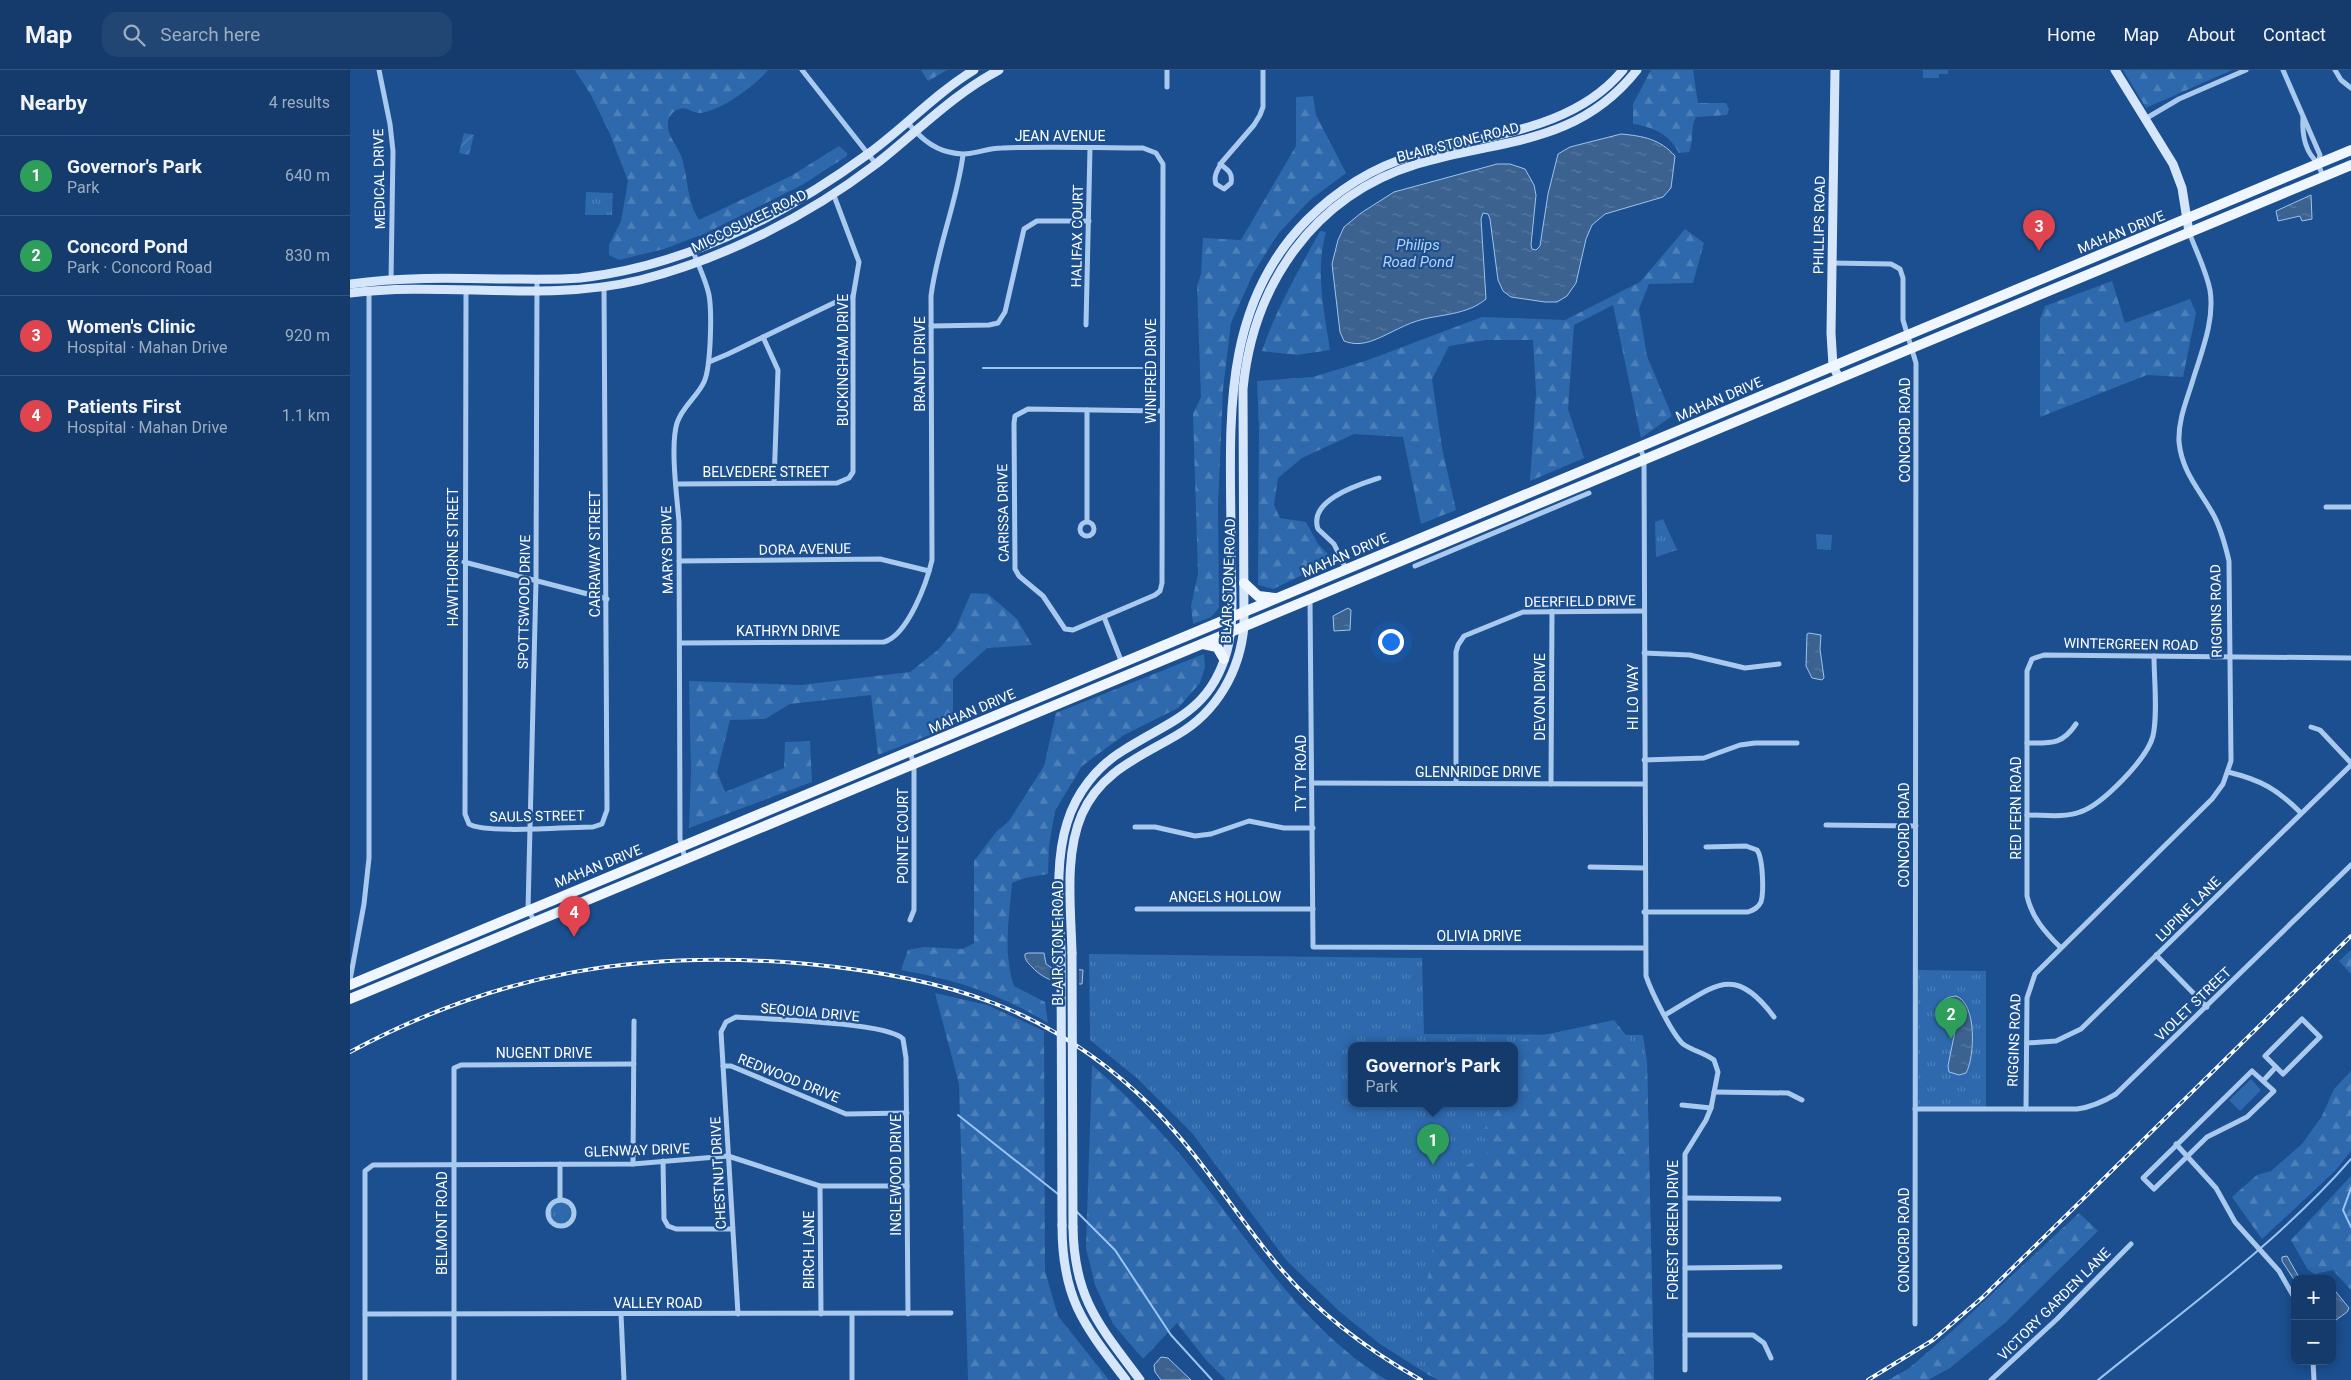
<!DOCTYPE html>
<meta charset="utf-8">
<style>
body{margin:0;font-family:Roboto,sans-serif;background:#214673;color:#f1f3f6}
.controls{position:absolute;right:15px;bottom:15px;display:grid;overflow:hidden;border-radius:10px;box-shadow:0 2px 12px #0003}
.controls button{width:45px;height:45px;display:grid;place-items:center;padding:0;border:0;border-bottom:1px solid #33557e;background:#143b6b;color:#f1f3f6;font:25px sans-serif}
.you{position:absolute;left:1040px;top:571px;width:18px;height:18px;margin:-12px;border:4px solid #fff;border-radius:50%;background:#1a73e8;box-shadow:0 0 0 8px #1a73e833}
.badge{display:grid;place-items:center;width:32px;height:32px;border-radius:50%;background:#ffd166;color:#fff;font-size:16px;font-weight:700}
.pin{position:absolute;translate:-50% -41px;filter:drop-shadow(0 1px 2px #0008)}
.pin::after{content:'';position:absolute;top:26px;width:18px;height:15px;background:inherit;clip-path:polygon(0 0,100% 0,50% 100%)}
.popup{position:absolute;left:998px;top:972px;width:170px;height:65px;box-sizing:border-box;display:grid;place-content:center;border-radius:10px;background:#143b6b;filter:drop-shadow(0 1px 4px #0005);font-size:16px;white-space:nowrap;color:#9dadc1}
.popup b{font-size:19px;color:#f1f3f6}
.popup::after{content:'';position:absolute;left:50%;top:100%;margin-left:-10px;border:10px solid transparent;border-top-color:#143b6b}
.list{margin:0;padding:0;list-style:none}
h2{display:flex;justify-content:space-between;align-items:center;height:65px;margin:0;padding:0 20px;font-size:21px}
h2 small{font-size:16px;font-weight:400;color:#9dadc1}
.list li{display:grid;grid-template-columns:32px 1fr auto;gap:15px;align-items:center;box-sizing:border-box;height:80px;padding:0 20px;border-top:1px solid #33557e}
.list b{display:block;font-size:19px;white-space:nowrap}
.list p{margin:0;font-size:16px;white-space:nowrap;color:#9dadc1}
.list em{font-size:16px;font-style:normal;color:#9dadc1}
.icon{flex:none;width:28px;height:28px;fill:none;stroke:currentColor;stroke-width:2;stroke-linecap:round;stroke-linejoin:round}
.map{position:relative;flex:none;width:2001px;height:1310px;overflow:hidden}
header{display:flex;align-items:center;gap:30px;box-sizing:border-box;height:70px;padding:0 25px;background:#143b6b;border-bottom:1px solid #33557e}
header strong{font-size:24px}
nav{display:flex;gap:28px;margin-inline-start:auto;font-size:18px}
.search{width:350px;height:45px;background:#214673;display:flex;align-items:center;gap:12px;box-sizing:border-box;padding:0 18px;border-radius:15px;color:#9dadc1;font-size:19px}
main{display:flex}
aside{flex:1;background:#143b6b}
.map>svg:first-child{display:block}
.grass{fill:url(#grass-tufts);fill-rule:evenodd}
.forest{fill:url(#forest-firs)}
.garden{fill:url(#garden-furrows)}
.pitch{fill:#2e69ad}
.water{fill:url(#water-ripples);stroke:#9cc4f0}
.pier{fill:#1b4f8f}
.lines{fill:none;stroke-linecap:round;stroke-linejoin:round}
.stream{stroke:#9cc4f0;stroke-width:2}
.street{stroke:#a9c9ee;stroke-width:5}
.secondary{stroke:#d6e6fa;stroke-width:9}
.primary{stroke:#f0f6ff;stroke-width:10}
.rail-casing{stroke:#fff;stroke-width:4}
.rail{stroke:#1b4f8f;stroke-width:2;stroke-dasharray:5.5;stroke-linecap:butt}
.secondary-bridge{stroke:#d6e6fa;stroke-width:9}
.labels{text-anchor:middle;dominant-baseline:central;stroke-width:4.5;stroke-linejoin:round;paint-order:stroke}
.street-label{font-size:14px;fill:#fff;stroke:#1b4f8f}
.water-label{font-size:15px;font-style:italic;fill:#b5d3f5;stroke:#1b4f8f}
</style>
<header>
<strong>Map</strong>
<div class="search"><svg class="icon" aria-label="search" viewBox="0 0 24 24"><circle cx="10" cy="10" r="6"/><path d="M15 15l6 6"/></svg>Search here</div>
<nav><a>Home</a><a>Map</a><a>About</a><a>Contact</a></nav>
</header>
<main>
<aside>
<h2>Nearby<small>4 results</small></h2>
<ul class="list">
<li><span class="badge" style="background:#2e9e5b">1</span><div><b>Governor's Park</b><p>Park</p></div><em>640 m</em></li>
<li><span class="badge" style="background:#2e9e5b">2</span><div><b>Concord Pond</b><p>Park · Concord Road</p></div><em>830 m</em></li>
<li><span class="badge" style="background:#e0444e">3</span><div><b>Women's Clinic</b><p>Hospital · Mahan Drive</p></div><em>920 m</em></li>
<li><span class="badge" style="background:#e0444e">4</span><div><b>Patients First</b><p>Hospital · Mahan Drive</p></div><em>1.1 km</em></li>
</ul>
</aside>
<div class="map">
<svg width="2001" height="1310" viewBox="0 0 2001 1310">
<defs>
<pattern id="grass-tufts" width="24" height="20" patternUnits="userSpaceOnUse" patternTransform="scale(1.25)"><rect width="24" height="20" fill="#2e69ad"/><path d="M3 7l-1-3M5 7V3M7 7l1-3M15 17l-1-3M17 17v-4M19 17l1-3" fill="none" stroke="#4d80b9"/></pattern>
<pattern id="forest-firs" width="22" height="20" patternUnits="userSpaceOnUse" patternTransform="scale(1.25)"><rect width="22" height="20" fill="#2e69ad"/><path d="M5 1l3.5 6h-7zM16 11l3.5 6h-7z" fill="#4d80b9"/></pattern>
<pattern id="garden-furrows" width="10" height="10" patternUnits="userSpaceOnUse" patternTransform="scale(1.25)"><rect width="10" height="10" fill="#2e69ad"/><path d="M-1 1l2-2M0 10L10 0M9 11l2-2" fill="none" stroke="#4d80b9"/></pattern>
<pattern id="water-ripples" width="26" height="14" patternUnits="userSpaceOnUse" patternTransform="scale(1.25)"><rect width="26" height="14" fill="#3c6290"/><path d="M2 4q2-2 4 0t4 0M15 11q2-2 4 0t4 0" fill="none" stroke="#597aa1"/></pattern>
</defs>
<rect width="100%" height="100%" fill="#1b4f8f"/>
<g class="grass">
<polygon points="1573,0 1598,0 1598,4 1589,4 1589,8 1573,8"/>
<polygon points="236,122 263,123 262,145 235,145"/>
<polygon points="1313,449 1327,480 1306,487 1305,452"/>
<polygon points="1466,464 1482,465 1481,480 1467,479"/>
<path d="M739 884 1072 888 1074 964 1293 965 1297 992 1304 1310H1089L1077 1304 1030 1274 990 1242 936 1190 842 1063 788 1009 740 970ZM1002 976H1164V1034H1002Z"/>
<polygon points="1567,900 1636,901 1636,1037 1567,1038"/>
<circle cx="210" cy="1143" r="11"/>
</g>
<g class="forest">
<path d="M225 0H418C405 16 372 40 351 43 343 44 337 36 329 39 323 41 318 47 318 53 316 65 328 76 332 88 338 109 337 131 349 150L441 106 489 76 497 83V86L452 115 356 163 314 179 269 190 259 185V175L271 151 278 111 260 64 241 25Z"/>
<polygon points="571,0 597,0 578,11"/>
<path d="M1301 0H1343L1348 33H1376L1379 39 1377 45 1346 47C1340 57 1344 71 1339 82L1329 83C1319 64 1304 57 1283 54V34Z"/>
<polygon points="1773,0 1882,0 1796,38"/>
<polygon points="963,26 966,45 996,103 960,130 927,165 903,204 881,253 873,319 868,434 869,538 861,547 843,554 841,536 848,504 843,344 851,327 847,216 851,204 853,168 891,170 946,76 946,27"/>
<polygon points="1335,159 1354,173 1343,213 1299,214 1289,239 1297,286 1322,346 1291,368 1263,235 1224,255 1218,339 1234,388 1180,411 1186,323 1183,270 1136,270 1099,276 1082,309 1092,378 1106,440 1071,454 1053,367 1004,364 952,388 928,408 924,435 930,448 956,452 968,474 984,490 923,519 908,515 909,360 907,311 963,307 1018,290 1132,247 1215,250 1290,212"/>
<path d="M970 161 976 162C965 201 974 240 980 280L947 285 912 281C926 239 949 200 970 161Z"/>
<polygon points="1762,211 1775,253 1840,229 1846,243 1833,307 1797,305 1690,347 1690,249 1695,236"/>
<polygon points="621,523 638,524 667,549 682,575 637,578 603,609 603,656 528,685 521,625 440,634 415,649 380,650 367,702 375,722 434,698 435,672 460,671 462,712 339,758 341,702 339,611 451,615 560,602 588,580 605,560"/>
<path d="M854 584 855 597 850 613 828 638 774 665 732 696 705 741 699 776 698 804 675 808 662 813C659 847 653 883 664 916L695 932 698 953C650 924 607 910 551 900L558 880 574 877 613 879 624 873V791L647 761 659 751 694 696 706 643Z"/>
<polygon points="2001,880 2001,904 1989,891"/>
<polygon points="585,923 637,935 694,961 695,1201 708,1246 759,1310 618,1310 609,1014"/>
<polygon points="1264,950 1297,992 1304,1310 1089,1310 1077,1304 1072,1268 1076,1215 1087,1167 1090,1137 1084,1114 1137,1084 1134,1059 1152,1034 1164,1034 1170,970"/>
<path d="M742 995C776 1024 806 1056 835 1090 898 1167 950 1258 1037 1310H876L856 1290 827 1253 793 1289 763 1254 745 1215 736 1178Z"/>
<polygon points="2001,1001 2001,1081 1985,1101 1912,1169 1882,1127 1907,1105 1921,1101 1952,1074 1972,1046 1984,1019"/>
<polygon points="2001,1106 2001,1220 1983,1200 1965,1204 1958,1200 1941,1170"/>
<polygon points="1729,1143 1748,1161 1656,1252 1600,1298 1578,1310 1538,1310 1558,1299 1600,1263"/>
</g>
<polygon class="garden" points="114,63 124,65 119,85 109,83"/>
<polygon class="pitch" points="1901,1009 1911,1020 1890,1041 1879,1030"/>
<g class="water">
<path d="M1271 64C1293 66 1310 69 1325 86L1321 118 1313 127 1255 144 1242 155 1236 169 1226 213 1217 226 1207 232H1195L1161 227 1153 221 1148 210 1140 149 1138 144 1133 143 1131 149 1136 229C1118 244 1095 244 1074 249 1056 253 1040 264 1024 270 1014 274 1004 275 994 271L990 262 982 194 988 170 994 157 1011 143 1044 122 1147 94H1160L1175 99 1184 115 1186 125 1181 175 1182 179 1186 180 1190 176 1198 124 1208 84 1220 77Z"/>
<polygon points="1961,125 1962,149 1952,151 1950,146 1928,151 1926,141"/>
<polygon points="998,538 1001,540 1000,560 984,561 983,546"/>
<polygon points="1459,563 1471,565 1470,579 1474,608 1472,610 1462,608 1456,596 1457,564"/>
<path d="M678 883H694L696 894 702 898 733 900 732 914C712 914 696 912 682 897 678 893 674 889 675 884Z"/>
<path d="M1606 926C1627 933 1625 987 1616 1003L1609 1005 1599 1002 1598 996 1605 961C1602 950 1576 929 1606 926Z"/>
<polygon points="1937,1186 1950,1209 1945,1209 1945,1211 1932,1191 1932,1187"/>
<polygon points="1982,1217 1999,1238 1997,1242 1982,1253"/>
<polygon points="811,1287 818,1288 841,1310 811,1310 805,1302 804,1295"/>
</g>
<polygon class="pier" points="704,896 729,897 729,917 704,915"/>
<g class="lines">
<g class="stream">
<polyline points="633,298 803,298"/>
<polyline points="608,1045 708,1124"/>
<polyline points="2001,1118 1993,1140 2001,1157"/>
<polyline points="726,1141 765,1180 821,1265 862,1310"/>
<path d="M1748 1310C1834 1240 1928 1173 2001 1089"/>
</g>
<g class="street">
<polyline points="29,0 40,54 43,81 41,211"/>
<polyline points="452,0 526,94"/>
<polyline points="1933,0 1970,85 1968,94 1973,106"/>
<polyline points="1985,0 1991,10 2001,18"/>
<polyline points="817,17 817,0"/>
<path d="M1953 47C1952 63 1955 82 1968 93"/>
<polyline points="1795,49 1829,29 1896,0"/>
<path d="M557 52C569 66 581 78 599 82 621 88 632 78 652 78 699 76 746 78 793 78L806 83 813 94 812 513 810 521 805 525 723 560 715 559 693 526 669 506 665 499 664 353 665 346 678 339 812 341"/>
<path d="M870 94C878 100 883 103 881 113L874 119 866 114C863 106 868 99 872 92L904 55 910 45 913 37V0"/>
<polyline points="1482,193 1541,194 1550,199 1553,208 1553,250 1566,293 1565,1254"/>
<path d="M116 219 115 744 119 754C134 764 220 757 243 757L252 754 257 740 254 216"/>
<polyline points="736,255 740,78"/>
<polyline points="581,256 639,255 648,253 655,242 674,159 687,151 739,151"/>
<polyline points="413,267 428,300 424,413"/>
<polyline points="359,292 378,284 490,230 503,227"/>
<path d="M1290 377 1294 389 1296 906C1301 921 1322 964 1333 974 1343 981 1355 983 1364 990L1368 1002 1361 1038 1356 1050 1335 1084V1300"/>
<polyline points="326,414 487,413 499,408 503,402 503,227 509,192 483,123"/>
<polyline points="1976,437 2001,437"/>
<polyline points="737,451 737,340"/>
<circle cx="737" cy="459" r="7"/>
<polyline points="329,491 530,489 579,501"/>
<polyline points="114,492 257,529"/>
<polyline points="1065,496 1239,423"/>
<path d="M996 499 984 474 968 459C958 430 1008 415 1029 408"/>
<polyline points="960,529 963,877 1294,878"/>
<polyline points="754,547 772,593"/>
<path d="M330 573 534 572C558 565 577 512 582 490L581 226C587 178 607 132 613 85"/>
<polyline points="1294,583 1340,585 1395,598 1429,594"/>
<polyline points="1961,657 1970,660 2001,693"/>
<path d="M1677 673C1701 673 1712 675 1726 654"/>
<polyline points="1294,690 1354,688 1390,675 1405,673 1447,673"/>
<path d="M1878 702C1911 710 1927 719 1951 743"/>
<polyline points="962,713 1294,714"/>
<polyline points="1106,713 1106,582 1108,575 1114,566 1173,542 1294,541"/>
<polyline points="1201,714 1202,541"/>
<path d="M1677 745C1694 745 1714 748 1730 742 1752 735 1797 689 1803 666 1808 643 1804 610 1804 586"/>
<polyline points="1476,755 1566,756"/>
<polyline points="785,757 805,757 845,766 861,764 899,751 934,758 963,758"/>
<path d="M335 789 330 769 329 452C327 427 320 376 327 353 332 337 347 327 354 312 361 297 362 242 359 225 356 210 348 195 343 181"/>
<polyline points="1240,797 1294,798"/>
<polyline points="787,839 963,839"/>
<path d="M1294 842H1398C1404 840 1408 838 1411 832 1414 822 1413 788 1407 780L1396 776 1356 777"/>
<polyline points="560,850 564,840 564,695 560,682"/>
<polyline points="185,852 178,840 186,511 187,209"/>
<path d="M1710 877C1695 862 1682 848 1677 826V601L1682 589 1694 585 2001 588"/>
<polyline points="1806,885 1857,937"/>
<polyline points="0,910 14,834 19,788 19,221"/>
<path d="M1315 945C1364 917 1383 892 1424 947"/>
<polygon points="1952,949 1970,967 1933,1004 1915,986"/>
<polyline points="1677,973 1706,971 1731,959 2001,695"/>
<polyline points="373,996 381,996 496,1044 557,1043"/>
<polygon points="1902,1001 1924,1021 1897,1047 1857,1067 1804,1119 1793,1108"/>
<polyline points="1913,1011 1926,997"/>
<polyline points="1364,1022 1438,1023 1452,1030"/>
<polyline points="1332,1035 1361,1038"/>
<path d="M1565 1039H1727C1742 1037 1753 1032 1766 1024L2001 795"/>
<path d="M1676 1039 1677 928 1685 904 1862 729 1873 714 1881 691 1879 491C1875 474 1871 458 1863 444 1849 419 1832 402 1829 372 1828 351 1836 332 1842 313 1851 283 1865 251 1860 220 1856 200 1846 181 1839 162"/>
<polyline points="1826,1074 1866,1118 1885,1152 1929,1201 1945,1229"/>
<polyline points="313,1091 314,1149 318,1156 326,1159 382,1159"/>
<polyline points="283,1094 284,951"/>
<polyline points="470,1116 471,1244"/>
<polyline points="1335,1128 1429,1129"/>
<circle cx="211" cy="1143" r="13"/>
<polyline points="210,1130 210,1094"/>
<polyline points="1335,1198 1430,1197"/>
<polyline points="15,1244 601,1243"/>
<polyline points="271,1244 274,1310"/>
<path d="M388 1244 371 962 376 952 386 947C414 949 537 952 553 969L556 988 558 1244"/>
<polyline points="502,1244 502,1310"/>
<polyline points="1335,1265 1403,1265 1414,1273 1421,1288"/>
<polyline points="1963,1291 1964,1310"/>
<polyline points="15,1310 15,1101 23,1095 283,1094 378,1086 470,1116 557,1116"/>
<polyline points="104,1310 104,998 111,995 284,994"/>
<polyline points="1641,1310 1707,1249 1781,1174"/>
</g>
<g class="secondary">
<polyline points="1485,0 1481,263 1483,296 1489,308"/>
<polyline points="1765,0 1823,94 1832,118 1839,162"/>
<path d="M0 214C50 207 100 208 151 209 177 209 204 210 230 208 336 196 433 146 518 84 555 57 585 24 624 0"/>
<path d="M0 223C96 211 195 233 290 210 373 189 458 146 526 94 567 62 602 25 649 0"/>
<path d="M711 883C710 842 704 794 717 753 726 723 747 696 774 680 821 650 860 642 877 581 885 551 881 517 881 487 882 367 865 243 957 150 986 121 1023 97 1062 86 1134 64 1222 62 1273 0"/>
<path d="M722 883C721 839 714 785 732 744 751 701 790 687 827 665 867 642 890 601 894 556L893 319C903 215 963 126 1067 94 1150 69 1227 76 1287 0"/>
<path d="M712 1155C712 1228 733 1254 776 1310"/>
<path d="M723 1157C724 1229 750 1256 790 1310"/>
</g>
<g class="primary">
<polyline points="894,513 908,526 925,528"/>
<polyline points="853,574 867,577 874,589"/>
<polyline points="0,915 2001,80"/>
<polyline points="0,929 2001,95"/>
</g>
<g class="rail-casing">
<g id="rail">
<path d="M0 982C149 902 291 879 458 894 595 907 702 938 802 1037 849 1084 884 1142 926 1193 966 1242 1016 1279 1071 1310"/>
<polyline points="1518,1310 1583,1270 1633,1227 2001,866"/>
</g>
</g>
<use href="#rail" class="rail"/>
<g class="secondary-bridge">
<polyline points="711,883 712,1155"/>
<polyline points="722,883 723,1157"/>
</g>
</g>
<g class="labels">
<g class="street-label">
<text x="710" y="66">JEAN AVENUE</text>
<text transform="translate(1108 72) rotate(-14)">BLAIR STONE ROAD</text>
<text transform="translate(29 109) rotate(-91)">MEDICAL DRIVE</text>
<text transform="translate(399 151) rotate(-26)">MICCOSUKEE ROAD</text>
<text transform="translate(1469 155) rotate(-89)">PHILLIPS ROAD</text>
<text transform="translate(1771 162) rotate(-22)">MAHAN DRIVE</text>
<text transform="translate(727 166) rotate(-89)">HALIFAX COURT</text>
<text transform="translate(493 290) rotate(-90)">BUCKINGHAM DRIVE</text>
<text transform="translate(570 294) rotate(-90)">BRANDT DRIVE</text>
<text transform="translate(801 301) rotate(-90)">WINIFRED DRIVE</text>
<text transform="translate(1369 329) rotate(-23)">MAHAN DRIVE</text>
<text transform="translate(1555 360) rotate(-90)">CONCORD ROAD</text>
<text x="416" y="402">BELVEDERE STREET</text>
<text transform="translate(653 443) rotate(-91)">CARISSA DRIVE</text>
<text transform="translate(455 479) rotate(-1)">DORA AVENUE</text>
<text transform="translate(317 480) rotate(-91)">MARYS DRIVE</text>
<text transform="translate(245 484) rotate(-90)">CARRAWAY STREET</text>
<text transform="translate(995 485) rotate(-23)">MAHAN DRIVE</text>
<text transform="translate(103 487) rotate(-90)">HAWTHORNE STREET</text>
<text transform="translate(878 511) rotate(-88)">BLAIR STONE ROAD</text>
<text transform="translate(1230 531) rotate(-1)">DEERFIELD DRIVE</text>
<text transform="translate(174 532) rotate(-89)">SPOTTSWOOD DRIVE</text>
<text transform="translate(1866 541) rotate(-91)">RIGGINS ROAD</text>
<text x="438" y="561">KATHRYN DRIVE</text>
<text transform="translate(1781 574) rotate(1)">WINTERGREEN ROAD</text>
<text transform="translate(1190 627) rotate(-90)">DEVON DRIVE</text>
<text transform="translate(1283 627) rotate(-90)">HI LO WAY</text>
<text transform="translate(622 641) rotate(-23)">MAHAN DRIVE</text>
<text x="1128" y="702">GLENNRIDGE DRIVE</text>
<text transform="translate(951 703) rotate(-90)">TY TY ROAD</text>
<text transform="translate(1666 738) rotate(-90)">RED FERN ROAD</text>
<text transform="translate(187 746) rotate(-1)">SAULS STREET</text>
<text transform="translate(1554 765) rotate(-90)">CONCORD ROAD</text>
<text transform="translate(553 766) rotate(-90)">POINTE COURT</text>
<text transform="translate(248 796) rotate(-22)">MAHAN DRIVE</text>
<text x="875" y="827">ANGELS HOLLOW</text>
<text transform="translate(1838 839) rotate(-45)">LUPINE LANE</text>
<text x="1129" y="866">OLIVIA DRIVE</text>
<text transform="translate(708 873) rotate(-90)">BLAIR STONE ROAD</text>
<text transform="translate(1843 934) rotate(-44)">VIOLET STREET</text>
<text transform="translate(460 942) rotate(5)">SEQUOIA DRIVE</text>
<text transform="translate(1664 970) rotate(-88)">RIGGINS ROAD</text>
<text x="194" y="983">NUGENT DRIVE</text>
<text transform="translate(439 1008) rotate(22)">REDWOOD DRIVE</text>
<text transform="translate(287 1080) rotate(-2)">GLENWAY DRIVE</text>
<text transform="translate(368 1103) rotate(-93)">CHESTNUT DRIVE</text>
<text transform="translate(546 1105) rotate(-90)">INGLEWOOD DRIVE</text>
<text transform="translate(92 1153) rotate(-90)">BELMONT ROAD</text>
<text transform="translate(1323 1160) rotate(-90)">FOREST GREEN DRIVE</text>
<text transform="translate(1554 1170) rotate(-90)">CONCORD ROAD</text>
<text transform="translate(459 1180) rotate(-90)">BIRCH LANE</text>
<text x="308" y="1233">VALLEY ROAD</text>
<text transform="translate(1704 1234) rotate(-45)">VICTORY GARDEN LANE</text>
</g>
<g class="water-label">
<text x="1068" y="175">Philips<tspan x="1068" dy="17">Road Pond</tspan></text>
</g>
</g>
</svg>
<div class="controls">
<button>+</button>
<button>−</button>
</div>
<div class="you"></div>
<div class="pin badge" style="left:1083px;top:1095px;background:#2e9e5b">1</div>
<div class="popup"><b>Governor's Park</b>Park</div>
<div class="pin badge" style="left:1601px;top:969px;background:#2e9e5b">2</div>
<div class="pin badge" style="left:1689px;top:181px;background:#e0444e">3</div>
<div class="pin badge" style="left:224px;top:867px;background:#e0444e">4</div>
</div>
</main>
